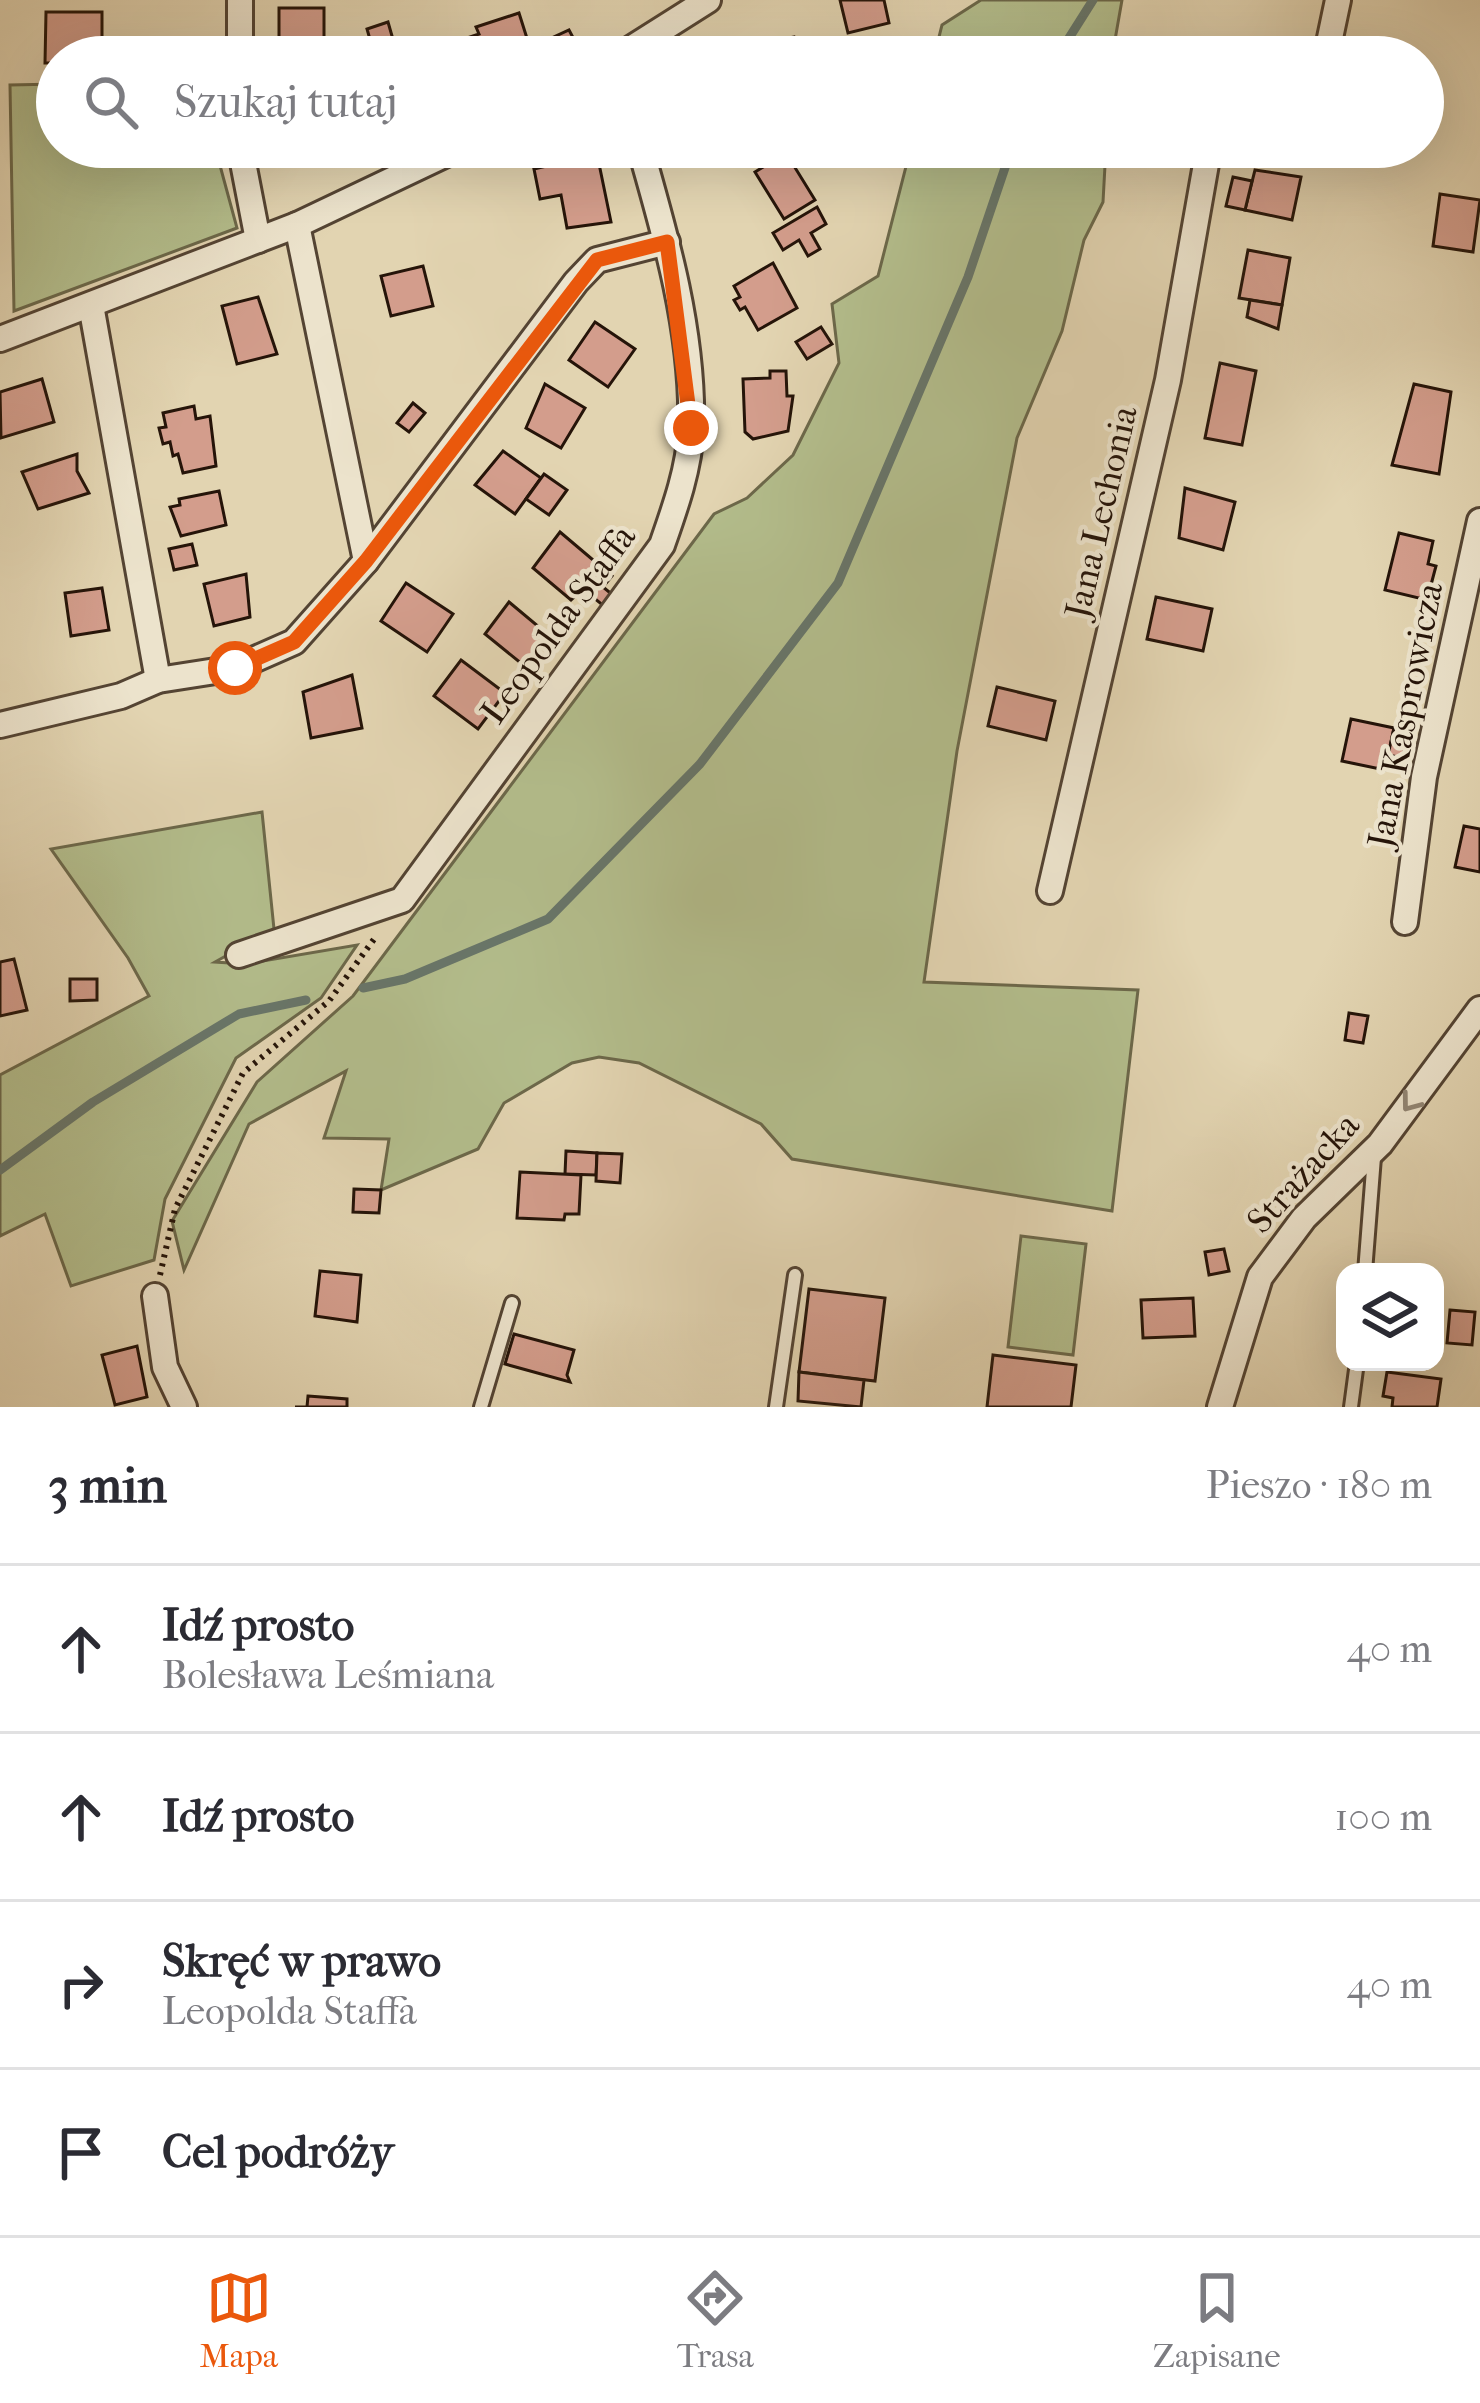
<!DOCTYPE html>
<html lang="pl">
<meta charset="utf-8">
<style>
body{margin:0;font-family:"IM FELL French Canon",serif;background:#f7f7f7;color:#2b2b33}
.controls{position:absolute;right:36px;bottom:36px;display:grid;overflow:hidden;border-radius:24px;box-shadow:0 12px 48px #0002}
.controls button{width:108px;height:108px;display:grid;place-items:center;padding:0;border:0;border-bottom:3px solid #e1e1e2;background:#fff;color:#2b2b33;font:60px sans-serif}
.stop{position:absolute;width:36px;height:36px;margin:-27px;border:9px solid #ea580c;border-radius:50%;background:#fff}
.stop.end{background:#ea580c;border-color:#fff;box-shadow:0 3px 12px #0008}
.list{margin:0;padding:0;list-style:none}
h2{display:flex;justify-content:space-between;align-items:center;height:156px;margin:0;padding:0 48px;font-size:51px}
h2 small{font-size:39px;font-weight:400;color:#7c7c81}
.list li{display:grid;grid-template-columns:78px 1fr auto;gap:36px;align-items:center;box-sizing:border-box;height:168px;padding:0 48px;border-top:3px solid #e1e1e2}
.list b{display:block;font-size:45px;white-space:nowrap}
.list p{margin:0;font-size:39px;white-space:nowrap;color:#7c7c81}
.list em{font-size:39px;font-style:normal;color:#7c7c81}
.icon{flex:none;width:66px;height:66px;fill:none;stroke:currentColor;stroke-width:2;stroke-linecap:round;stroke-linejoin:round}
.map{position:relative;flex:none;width:1480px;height:1407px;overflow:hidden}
.search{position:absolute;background:#fff;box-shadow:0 12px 48px #0002;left:36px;right:36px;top:36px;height:132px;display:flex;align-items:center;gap:30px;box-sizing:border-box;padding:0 42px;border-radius:66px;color:#7c7c81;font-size:45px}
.sheet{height:828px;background:#fff}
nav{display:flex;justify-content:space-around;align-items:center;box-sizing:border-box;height:168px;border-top:3px solid #e1e1e2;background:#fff;font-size:33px;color:#7c7c81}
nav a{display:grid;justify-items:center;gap:6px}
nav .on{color:#ea580c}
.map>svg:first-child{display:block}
.green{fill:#b3bd8c;stroke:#6c684a;stroke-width:3}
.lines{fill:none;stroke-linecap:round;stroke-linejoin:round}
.stream{stroke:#68766a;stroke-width:9}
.building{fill:#d39d8c;stroke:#251409;stroke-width:3}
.service-casing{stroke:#544433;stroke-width:18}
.minor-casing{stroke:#544433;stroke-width:30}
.path{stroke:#251409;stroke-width:6;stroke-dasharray:3 6;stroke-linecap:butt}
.service{stroke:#ece3cc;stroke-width:12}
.minor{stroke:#ece3cc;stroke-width:24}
.oneway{stroke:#928674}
.route{stroke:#ea580c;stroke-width:15}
.labels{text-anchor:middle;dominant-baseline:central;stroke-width:9;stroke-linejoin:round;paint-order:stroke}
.street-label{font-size:36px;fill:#251409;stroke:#ece3cc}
</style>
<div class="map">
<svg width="1480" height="1407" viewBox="0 0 1480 1407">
<rect width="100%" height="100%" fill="#e2d4b1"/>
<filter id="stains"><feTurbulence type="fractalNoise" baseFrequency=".00167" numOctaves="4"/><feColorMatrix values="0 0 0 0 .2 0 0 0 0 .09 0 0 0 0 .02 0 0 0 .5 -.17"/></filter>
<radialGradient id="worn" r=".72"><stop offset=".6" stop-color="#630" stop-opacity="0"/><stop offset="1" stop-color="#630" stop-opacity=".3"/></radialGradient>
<g class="green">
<polygon points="981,0 1122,0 1112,57 934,57 942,25"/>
<polygon points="57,84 57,147 215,147 237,228 14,311 10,85"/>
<polygon points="911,147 1106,147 1103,202 1084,240 1062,331 1017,438 957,751 924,982 1138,990 1112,1211 792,1159 761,1124 639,1063 599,1057 572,1063 504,1103 478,1149 381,1190 389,1139 324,1138 346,1071 249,1124 184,1270 172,1221 257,1082 353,996 714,514 747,498 793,455 839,363 832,304 878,276"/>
<polygon points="262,812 274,929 215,962 245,964 357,945 321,998 236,1058 165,1199 154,1260 71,1286 45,1214 0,1236 0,1075 149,996 128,958 51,849"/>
<polygon points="1021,1236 1086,1244 1073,1355 1008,1347"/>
</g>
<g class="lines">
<g class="stream">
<polyline points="1057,57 1093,0"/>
<polyline points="363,988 405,979 548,919 700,764 838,583 968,277 1012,147"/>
<polyline points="0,1170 93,1102 239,1014 306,1000"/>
</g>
</g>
<g class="building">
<polygon points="840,0 884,0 889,23 848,33"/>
<rect x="279" y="8" width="45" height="43"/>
<polygon points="46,12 102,12 102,57 57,57 57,63 45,63"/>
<polygon points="519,13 531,51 486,57 483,47 474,50 470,37 479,34 476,27"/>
<polygon points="388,22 398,57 375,57 367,29"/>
<polygon points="569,30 577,45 551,57 543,42"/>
<polygon points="794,37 799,57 756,57 753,45"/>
<polygon points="786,153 815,200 784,219 755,172"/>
<polygon points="597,154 611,222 567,228 561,195 540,199 534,169"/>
<polygon points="1255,170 1301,177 1292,220 1245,210"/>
<polygon points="1233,177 1252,181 1245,210 1226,206"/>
<polygon points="1440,194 1480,200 1473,252 1433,246"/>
<polygon points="817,207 826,224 811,233 820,249 808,256 799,240 783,250 773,233"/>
<polygon points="1248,250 1290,258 1282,305 1239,298"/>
<polygon points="773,263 797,308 758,330 745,307 740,310 734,300 740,297 734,286"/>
<polygon points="423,266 433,306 391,316 381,276"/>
<polygon points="258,297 277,354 237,364 222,306"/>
<polygon points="1250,300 1282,305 1278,329 1247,317"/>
<polygon points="595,322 635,349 608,387 569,360"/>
<polygon points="821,327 832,344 807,359 796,342"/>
<polygon points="1220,363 1256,371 1242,445 1205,438"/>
<polygon points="770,371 786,371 787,396 793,396 788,431 753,439 745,432 743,379 770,378"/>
<polygon points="42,379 54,422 1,438 0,392"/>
<polygon points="545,384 585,408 561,448 526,428"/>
<polygon points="1414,384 1451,392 1439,474 1392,465"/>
<polygon points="413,403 425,413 409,432 397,423"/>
<polygon points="194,406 196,419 210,416 216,466 183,473 178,454 173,456 170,442 163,444 159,428 166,427 163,413"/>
<polygon points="503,451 541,478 515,514 475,485"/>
<polygon points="77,454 77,471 89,493 38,509 22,472"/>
<polygon points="544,474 567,490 549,515 526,499"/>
<polygon points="1185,488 1235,502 1223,550 1179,538"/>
<polygon points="219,491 226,525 181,536 170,507 180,505 179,499"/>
<polygon points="560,532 612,576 603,587 614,596 605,607 583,589 571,600 533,568"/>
<polygon points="1399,533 1433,541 1428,564 1436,566 1427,600 1385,590"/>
<polygon points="192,544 197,565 174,570 169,549"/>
<polygon points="246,574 250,617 214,626 204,584"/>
<polygon points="406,583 453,614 427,652 381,621"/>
<polygon points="102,588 109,630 71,636 65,593"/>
<polygon points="1156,597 1212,609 1203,651 1147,639"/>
<polygon points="509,602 551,637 522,664 485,634"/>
<polygon points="461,660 505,693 478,729 434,696"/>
<polygon points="352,675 362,728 311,738 303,692"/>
<polygon points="997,687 1055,701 1046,740 988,726"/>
<polygon points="1351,719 1394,728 1385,770 1342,761"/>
<polygon points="1394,728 1408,731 1403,758 1388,755"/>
<polygon points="1464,826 1480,829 1480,872 1455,867"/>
<polygon points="14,959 27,1010 0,1016 0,962"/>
<polygon points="70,979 97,979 97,1000 70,1001"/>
<polygon points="1349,1013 1368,1016 1363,1043 1345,1040"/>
<polygon points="566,1151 597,1153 596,1175 565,1174"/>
<polygon points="597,1153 622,1154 620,1183 596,1181"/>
<polygon points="520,1172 581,1175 579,1214 565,1214 564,1220 517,1218"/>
<polygon points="354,1189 381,1190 379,1213 353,1212"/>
<polygon points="1224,1249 1229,1271 1209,1275 1205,1252"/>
<polygon points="320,1271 361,1275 357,1322 315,1316"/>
<polygon points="809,1289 885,1298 875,1381 799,1372"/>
<polygon points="1193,1298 1195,1336 1143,1338 1141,1300"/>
<polygon points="1450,1310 1475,1312 1472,1345 1447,1343"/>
<polygon points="514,1334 574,1350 567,1375 570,1382 505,1364"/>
<polygon points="137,1346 147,1397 115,1405 102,1355"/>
<polygon points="993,1355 1076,1365 1071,1407 987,1407"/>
<polygon points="799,1372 864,1380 861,1407 798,1401"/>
<polygon points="1387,1372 1441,1379 1437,1407 1392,1407 1393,1398 1383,1396"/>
<polygon points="308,1396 347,1399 347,1407 295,1407 307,1407"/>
</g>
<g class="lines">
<g class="service-casing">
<g id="service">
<polyline points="1365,1272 1374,1157"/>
<polyline points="481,1407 512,1303"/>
<polyline points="776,1407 795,1275"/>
<polyline points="1351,1407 1357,1362"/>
</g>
</g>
<g class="minor-casing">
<g id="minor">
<polyline points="240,57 240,0"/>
<polyline points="618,57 708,0"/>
<polyline points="1326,57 1338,0"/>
<polyline points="240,147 258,240"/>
<polyline points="91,305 158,680"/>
<polyline points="0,339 297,225 461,147"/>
<polyline points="366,561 576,282 597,260 667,242"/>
<polyline points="0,725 121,696 158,680 235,668 294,642 366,561 297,225"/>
<polyline points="1050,891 1168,380 1209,147"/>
<polyline points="1405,922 1424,777 1480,521"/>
<path d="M239 955 402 900 662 545C675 508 689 469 691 429 694 334 666 237 640 147"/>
<polyline points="155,1296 165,1367 184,1407"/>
<polyline points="1220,1407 1260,1277 1304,1218 1380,1144 1480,1009"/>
</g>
</g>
<polyline class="path" points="160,1275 175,1209 243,1073 329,1001 377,935"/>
<use href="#service" class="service"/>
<use href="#minor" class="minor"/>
</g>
<defs><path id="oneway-chevron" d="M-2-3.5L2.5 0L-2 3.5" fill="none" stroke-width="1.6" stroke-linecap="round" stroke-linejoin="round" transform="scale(3)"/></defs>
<use class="oneway" href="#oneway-chevron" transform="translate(1410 1103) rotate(127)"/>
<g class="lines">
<polyline class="route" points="235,668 294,642 366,561 597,260 667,242 691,428"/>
</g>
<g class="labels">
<g class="street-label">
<text transform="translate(1101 512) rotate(-77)">Jana Lechonia</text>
<text transform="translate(558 624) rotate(-54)">Leopolda Staffa</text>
<text transform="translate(1405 715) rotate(-79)">Jana Kasprowicza</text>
<text transform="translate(1303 1173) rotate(-48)">Strażacka</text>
</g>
</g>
<rect width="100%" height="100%" filter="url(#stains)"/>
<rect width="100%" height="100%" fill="url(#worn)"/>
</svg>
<div class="controls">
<button><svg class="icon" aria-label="layers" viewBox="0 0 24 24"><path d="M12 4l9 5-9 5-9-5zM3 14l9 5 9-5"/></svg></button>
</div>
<div class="stop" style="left:235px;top:668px"></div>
<div class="stop end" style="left:691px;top:428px"></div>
<div class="search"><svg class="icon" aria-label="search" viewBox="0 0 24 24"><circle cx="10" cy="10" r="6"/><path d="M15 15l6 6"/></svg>Szukaj tutaj</div>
</div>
<section class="sheet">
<h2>3 min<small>Pieszo · 180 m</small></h2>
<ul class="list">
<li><svg class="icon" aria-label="ahead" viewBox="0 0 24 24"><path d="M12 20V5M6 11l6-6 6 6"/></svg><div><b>Idź prosto</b><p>Bolesława Leśmiana</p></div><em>40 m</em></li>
<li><svg class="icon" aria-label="ahead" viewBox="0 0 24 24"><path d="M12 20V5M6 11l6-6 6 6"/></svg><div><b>Idź prosto</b></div><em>100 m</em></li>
<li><svg class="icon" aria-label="right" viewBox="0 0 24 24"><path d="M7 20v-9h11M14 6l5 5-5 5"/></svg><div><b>Skręć w prawo</b><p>Leopolda Staffa</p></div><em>40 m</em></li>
<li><svg class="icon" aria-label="arrive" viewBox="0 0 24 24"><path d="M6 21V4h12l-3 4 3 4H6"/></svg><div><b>Cel podróży</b></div></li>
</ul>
</section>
<nav>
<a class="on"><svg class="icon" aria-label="map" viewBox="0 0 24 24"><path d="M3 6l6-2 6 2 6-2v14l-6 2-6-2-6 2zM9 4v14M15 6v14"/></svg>Mapa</a>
<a><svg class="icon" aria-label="directions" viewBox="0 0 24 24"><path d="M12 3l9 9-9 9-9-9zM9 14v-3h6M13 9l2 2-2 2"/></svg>Trasa</a>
<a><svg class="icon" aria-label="saved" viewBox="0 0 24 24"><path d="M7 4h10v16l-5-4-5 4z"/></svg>Zapisane</a>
</nav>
